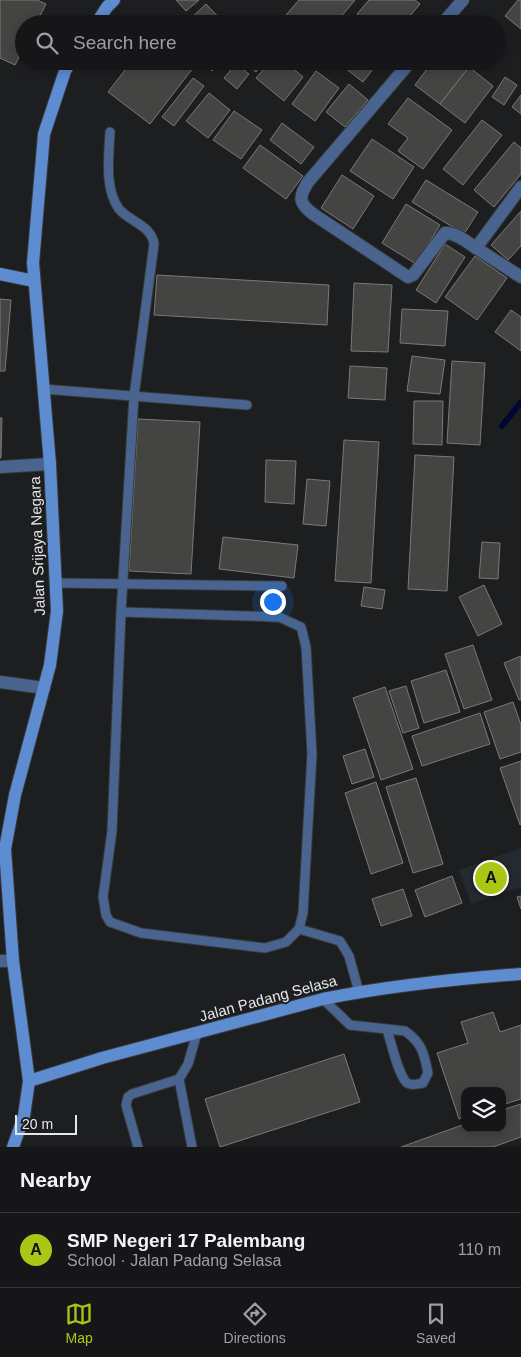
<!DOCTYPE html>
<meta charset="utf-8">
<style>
body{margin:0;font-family:Arial,sans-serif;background:#1f1f21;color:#f1f3f6}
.controls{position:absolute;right:15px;bottom:15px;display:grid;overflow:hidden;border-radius:10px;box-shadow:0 2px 12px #0003}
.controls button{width:45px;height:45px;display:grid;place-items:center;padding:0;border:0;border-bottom:1px solid #353537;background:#161618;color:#f1f3f6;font:25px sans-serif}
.scale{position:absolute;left:15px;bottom:12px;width:62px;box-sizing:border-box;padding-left:5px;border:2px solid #e5e6e7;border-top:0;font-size:14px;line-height:18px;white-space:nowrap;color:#e5e6e7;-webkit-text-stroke:4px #1d1e20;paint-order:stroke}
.you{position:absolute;left:272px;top:601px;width:18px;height:18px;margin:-12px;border:4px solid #fff;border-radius:50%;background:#1a73e8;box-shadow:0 0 0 8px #1a73e833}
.badge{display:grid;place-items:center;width:32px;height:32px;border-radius:50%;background:#abc615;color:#111;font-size:16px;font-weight:700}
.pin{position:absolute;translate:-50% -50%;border:2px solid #fff;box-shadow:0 1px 5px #0006}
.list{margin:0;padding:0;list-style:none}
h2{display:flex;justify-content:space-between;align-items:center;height:65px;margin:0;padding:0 20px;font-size:21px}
h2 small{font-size:16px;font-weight:400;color:#9e9fa2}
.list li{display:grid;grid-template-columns:32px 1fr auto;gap:15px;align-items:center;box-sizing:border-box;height:75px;padding:0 20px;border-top:1px solid #353537}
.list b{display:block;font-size:19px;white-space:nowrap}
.list p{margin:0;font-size:16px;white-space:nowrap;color:#9e9fa2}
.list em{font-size:16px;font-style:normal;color:#9e9fa2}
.icon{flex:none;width:28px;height:28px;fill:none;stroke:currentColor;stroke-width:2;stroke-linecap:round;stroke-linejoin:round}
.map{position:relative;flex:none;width:521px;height:1147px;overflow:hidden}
.search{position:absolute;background:#161618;box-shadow:0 2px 12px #0003;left:15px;right:15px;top:15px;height:55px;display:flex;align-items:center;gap:12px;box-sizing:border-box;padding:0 18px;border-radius:28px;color:#9e9fa2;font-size:19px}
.sheet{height:140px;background:#161618}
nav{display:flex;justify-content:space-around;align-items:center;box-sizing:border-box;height:70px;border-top:1px solid #353537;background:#161618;font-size:14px;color:#9e9fa2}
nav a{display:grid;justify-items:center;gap:2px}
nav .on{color:#abc615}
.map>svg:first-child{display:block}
.built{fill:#252930}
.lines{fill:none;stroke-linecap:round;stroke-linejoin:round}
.stream{stroke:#000731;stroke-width:6}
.building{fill:#444542;stroke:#797a77}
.lane-casing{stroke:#393a3c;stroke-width:11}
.street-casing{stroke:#393a3c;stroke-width:14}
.secondary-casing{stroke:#393a3c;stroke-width:14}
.lane{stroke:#48648f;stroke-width:9}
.street{stroke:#48648f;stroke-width:12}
.secondary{stroke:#5e8cd1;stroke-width:12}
.labels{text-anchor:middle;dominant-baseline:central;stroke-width:4;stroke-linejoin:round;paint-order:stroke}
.street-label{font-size:15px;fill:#e5e6e7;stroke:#1d1e20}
</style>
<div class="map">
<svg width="521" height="1147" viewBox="0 0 521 1147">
<rect width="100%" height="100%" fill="#1d1e20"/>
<polygon class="built" points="521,848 521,887 471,904 459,870"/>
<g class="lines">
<polyline class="stream" points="502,426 521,402"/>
</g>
<g class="building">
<polygon points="0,0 37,0 46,4 36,24 24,24 24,47 15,65 0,58"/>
<polygon points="176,0 199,0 186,11"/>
<polygon points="299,0 355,0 335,24 280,24 279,23"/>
<polygon points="369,0 415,0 420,4 403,24 368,24 357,14"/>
<polygon points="518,0 521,0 521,29 505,16"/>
<polygon points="206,4 225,24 185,24"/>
<polygon points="132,61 184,61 193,68 150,124 108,92"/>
<polygon points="203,61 222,61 212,71"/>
<polygon points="243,61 265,61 256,72"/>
<polygon points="271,61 284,61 303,77 284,101 256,78"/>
<polygon points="336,61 379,61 363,82"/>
<polygon points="433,61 461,61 469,67 440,104 415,85"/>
<polygon points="236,64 249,74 237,89 224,78"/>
<polygon points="469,67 493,86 465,123 440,104"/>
<polygon points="316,71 339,88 315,121 292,104"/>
<polygon points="505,77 517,85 504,105 492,97"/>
<polygon points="193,78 204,86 174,126 162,117"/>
<polygon points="349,84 368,100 345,127 326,112"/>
<polygon points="209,93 230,110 208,138 186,121"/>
<polygon points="521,95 521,114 512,107"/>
<polygon points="408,98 452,130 423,169 398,151 408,138 388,124"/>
<polygon points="234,111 262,130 241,159 213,140"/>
<polygon points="482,120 502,135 463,185 443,169"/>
<polygon points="282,123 314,147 301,164 270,140"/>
<polygon points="372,139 414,167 393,199 350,171"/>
<polygon points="514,142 521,148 521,174 494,207 474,190"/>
<polygon points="260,145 303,176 286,199 243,168"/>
<polygon points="342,175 374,196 353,229 321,208"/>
<polygon points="426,180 478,212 464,234 412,202"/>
<polygon points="406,204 440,225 416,264 382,243"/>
<polygon points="521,211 521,246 508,260 491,245"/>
<polygon points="445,244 465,257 436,303 416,290"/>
<polygon points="475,256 507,278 477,320 445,297"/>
<polygon points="157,275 329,285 327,325 154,315"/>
<polygon points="354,283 392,285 388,352 351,351"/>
<polygon points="0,299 11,300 5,371 0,371"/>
<polygon points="402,309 448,311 445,346 400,343"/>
<polygon points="511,310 521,317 521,351 495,332"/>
<polygon points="412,356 445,360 440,394 407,391"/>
<polygon points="452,361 485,363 480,445 447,443"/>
<polygon points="350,366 387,368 385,400 348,398"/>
<polygon points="414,401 443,401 442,445 413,444"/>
<polygon points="0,418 2,418 1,458 0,458"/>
<polygon points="138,419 200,422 191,574 129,571"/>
<polygon points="344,440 379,442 371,583 335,581"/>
<polygon points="415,455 454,457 447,591 408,589"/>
<polygon points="266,460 296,461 294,504 265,502"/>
<polygon points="307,479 330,481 326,526 303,524"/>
<polygon points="223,537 298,545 294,578 219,569"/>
<polygon points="482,542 500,543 498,579 479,578"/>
<polygon points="484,585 502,624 478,636 459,597"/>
<polygon points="364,587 385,590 382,609 361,606"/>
<polygon points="473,645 492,700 464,709 445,654"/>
<polygon points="521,656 521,700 519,700 504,663"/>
<polygon points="446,670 460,712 424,723 411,681"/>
<polygon points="406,686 419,728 403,733 389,691"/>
<polygon points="385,687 413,769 381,780 353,698"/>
<polygon points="513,702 521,725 521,752 500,759 484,712"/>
<polygon points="480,713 490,744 422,766 412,736"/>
<polygon points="365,749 374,777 352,784 343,756"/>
<polygon points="521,761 521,824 520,825 500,768"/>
<polygon points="416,778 443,864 413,873 386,787"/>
<polygon points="376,782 403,863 371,874 345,793"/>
<polygon points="452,876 462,903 425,917 415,890"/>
<polygon points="403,889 412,916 381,926 372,899"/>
<polygon points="521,896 521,909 517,897"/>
<polygon points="493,1012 500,1032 521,1025 521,1099 502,1105 502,1091 465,1091 465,1117 459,1119 437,1053 468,1043 461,1022"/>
<polygon points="344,1054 360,1102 220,1147 205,1099"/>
<polygon points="521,1104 521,1137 493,1147 401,1147 465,1124 465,1128 502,1128 502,1110"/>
</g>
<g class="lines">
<g class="lane-casing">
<g id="lane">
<path d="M110 132C109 156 104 188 119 209 129 221 152 226 154 244L134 396 121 612 112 831 103 897 106 915 110 922 141 933 265 948 286 942 299 929 303 913 312 754 306 647 301 627 279 617 121 612"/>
<polyline points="43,389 247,405"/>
<polyline points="56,583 282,586"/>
<polyline points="299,929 340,941 349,956 359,992"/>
<path d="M323 999 350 1025 405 1031C422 1043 424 1053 428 1073L423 1083C418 1084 412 1086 407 1083 398 1075 391 1041 387 1030"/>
<polyline points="138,1147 126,1105 128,1097 132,1094 179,1079"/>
<polyline points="192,1147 179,1079 188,1064 197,1033"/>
</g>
</g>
<g class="street-casing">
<g id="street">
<polyline points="442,24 463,0"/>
<path d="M411 61 308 182C298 198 299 203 313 214L408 277 413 275 445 233C455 232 467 242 476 248"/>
<polyline points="521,187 476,248 521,277"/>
<polyline points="0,467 50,464"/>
<polyline points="0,682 44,688"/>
<polyline points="0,961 13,961"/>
</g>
</g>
<g class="secondary-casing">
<g id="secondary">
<polyline points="96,24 107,7 114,0"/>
<polyline points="0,274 34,281"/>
<path d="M29 1081 102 1058 323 999C388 986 454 979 521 974"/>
<polyline points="13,1147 24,1116 29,1081 13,961 5,849 15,795 50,665 57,611 50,464 33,263 44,134 65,71 71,61"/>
</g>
</g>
<use href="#lane" class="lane"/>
<use href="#street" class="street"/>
<use href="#secondary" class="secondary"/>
</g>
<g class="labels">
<g class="street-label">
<text transform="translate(37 546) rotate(-92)">Jalan Srijaya Negara</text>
<text transform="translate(268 998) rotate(-15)">Jalan Padang Selasa</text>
</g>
</g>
</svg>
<div class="controls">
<button><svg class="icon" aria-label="layers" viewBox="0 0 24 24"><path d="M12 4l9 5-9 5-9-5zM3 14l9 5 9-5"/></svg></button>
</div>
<div class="scale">20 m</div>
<div class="you"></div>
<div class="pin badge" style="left:491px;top:878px">A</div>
<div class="search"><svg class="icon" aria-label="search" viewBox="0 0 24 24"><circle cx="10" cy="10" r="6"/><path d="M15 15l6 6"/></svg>Search here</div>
</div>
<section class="sheet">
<h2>Nearby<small></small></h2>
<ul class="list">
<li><span class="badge">A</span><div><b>SMP Negeri 17 Palembang</b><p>School · Jalan Padang Selasa</p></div><em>110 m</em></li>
</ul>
</section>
<nav>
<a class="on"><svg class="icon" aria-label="map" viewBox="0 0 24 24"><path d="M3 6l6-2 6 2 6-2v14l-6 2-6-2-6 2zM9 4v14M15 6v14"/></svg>Map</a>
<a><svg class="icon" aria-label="directions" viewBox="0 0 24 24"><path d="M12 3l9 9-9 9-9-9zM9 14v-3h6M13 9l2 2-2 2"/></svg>Directions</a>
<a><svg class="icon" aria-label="saved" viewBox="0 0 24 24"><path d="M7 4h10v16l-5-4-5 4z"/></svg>Saved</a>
</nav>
